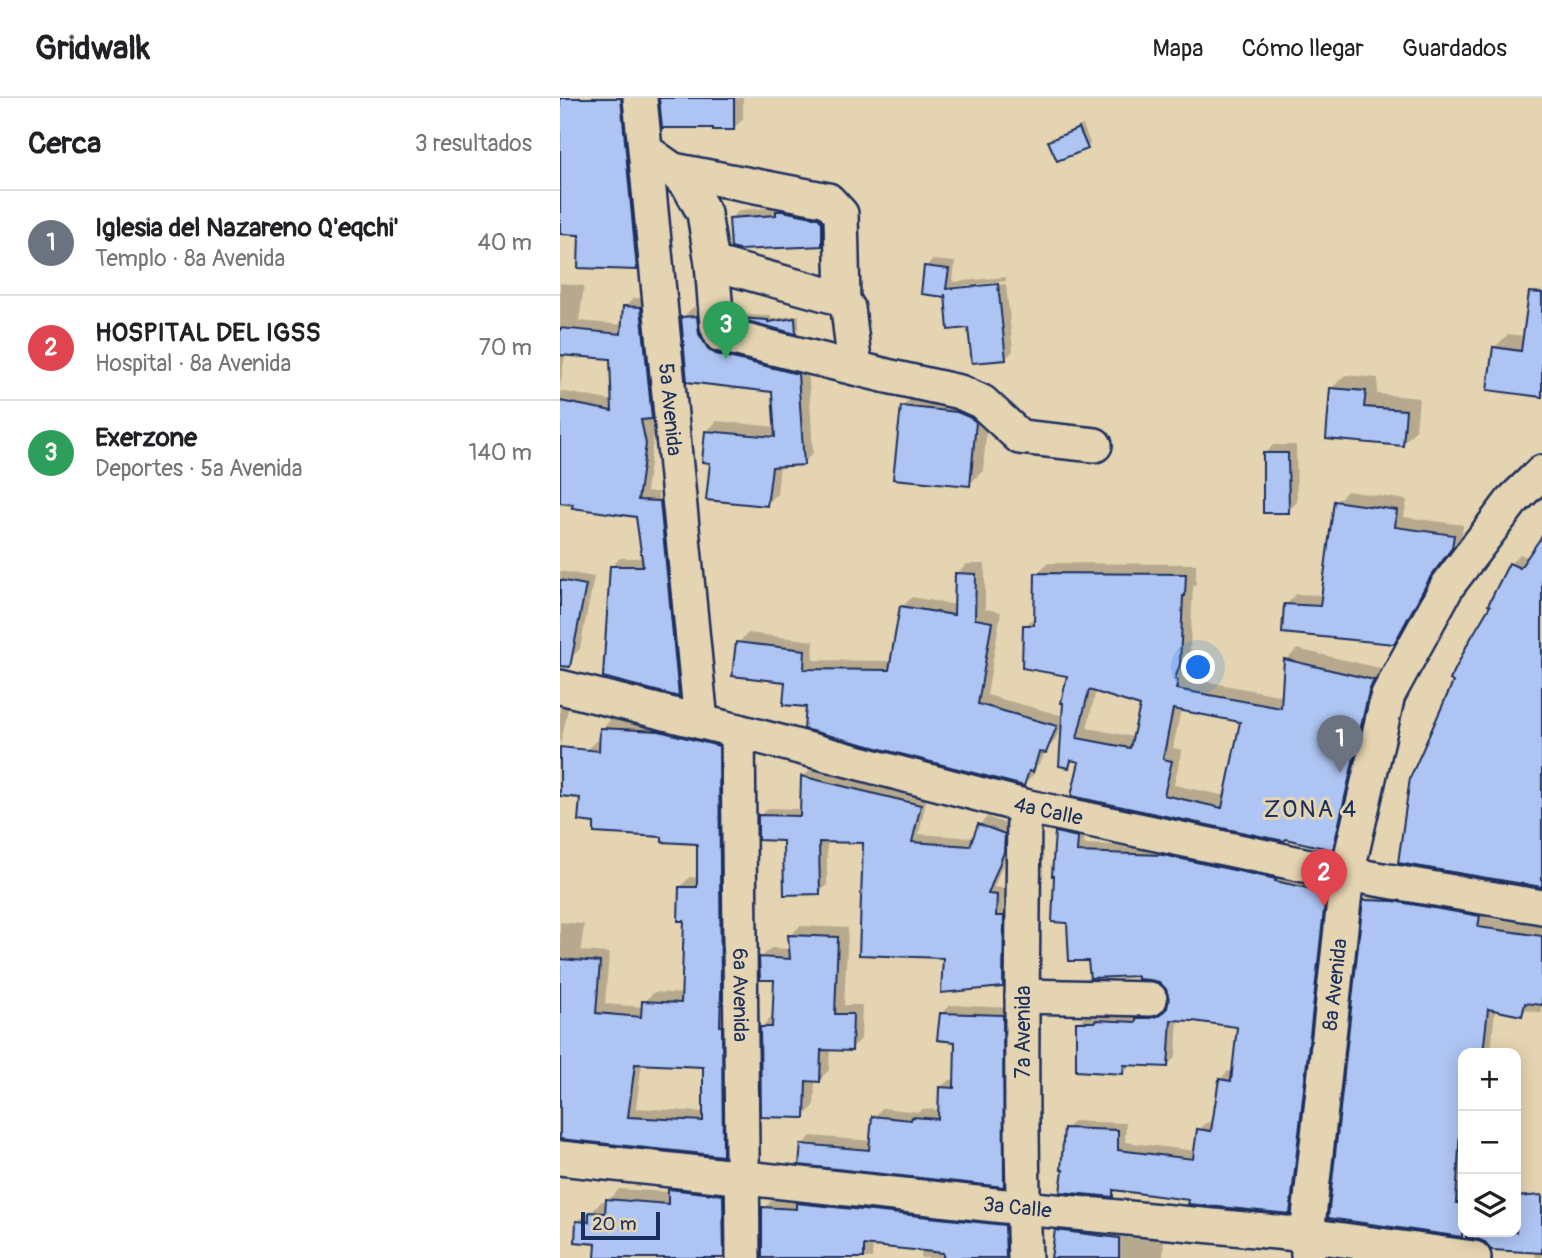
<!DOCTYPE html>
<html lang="es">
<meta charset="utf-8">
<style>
body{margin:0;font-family:Pangolin,sans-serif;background:#f2f2f2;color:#202124}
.controls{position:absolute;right:21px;bottom:21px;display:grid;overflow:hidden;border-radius:14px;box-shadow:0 4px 18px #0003}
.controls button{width:63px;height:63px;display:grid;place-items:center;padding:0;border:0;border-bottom:2px solid #e0e0e0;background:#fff;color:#202124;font:35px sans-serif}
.scale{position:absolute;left:21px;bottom:18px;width:79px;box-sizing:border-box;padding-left:7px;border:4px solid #1b2f5e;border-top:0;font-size:19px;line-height:24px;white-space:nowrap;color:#1b2f5e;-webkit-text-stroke:5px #e5d4b1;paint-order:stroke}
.you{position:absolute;left:639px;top:570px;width:24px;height:24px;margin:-18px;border:5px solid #fff;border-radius:50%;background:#1a73e8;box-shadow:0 0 0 10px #1a73e833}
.badge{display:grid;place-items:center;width:46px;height:46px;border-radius:50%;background:#c8321e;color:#fff;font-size:23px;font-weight:700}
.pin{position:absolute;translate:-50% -58px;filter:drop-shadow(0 2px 4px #0008)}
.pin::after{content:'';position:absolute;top:37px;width:24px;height:21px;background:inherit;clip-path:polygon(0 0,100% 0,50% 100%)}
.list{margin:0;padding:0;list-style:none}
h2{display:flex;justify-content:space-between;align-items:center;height:91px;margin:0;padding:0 28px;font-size:30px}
h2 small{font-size:23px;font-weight:400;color:#757577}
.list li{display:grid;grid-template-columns:46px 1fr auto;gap:21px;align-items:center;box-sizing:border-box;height:105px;padding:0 28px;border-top:2px solid #e0e0e0}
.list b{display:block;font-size:26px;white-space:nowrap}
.list p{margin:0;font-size:23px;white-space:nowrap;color:#757577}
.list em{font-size:23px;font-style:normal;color:#757577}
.icon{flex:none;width:38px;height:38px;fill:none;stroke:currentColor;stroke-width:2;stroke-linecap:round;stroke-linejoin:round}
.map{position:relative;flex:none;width:982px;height:1160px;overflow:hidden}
header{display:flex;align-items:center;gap:42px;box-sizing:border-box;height:98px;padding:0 35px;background:#fff;border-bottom:2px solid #e0e0e0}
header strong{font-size:33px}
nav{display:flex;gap:38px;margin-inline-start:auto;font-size:24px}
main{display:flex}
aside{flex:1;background:#fff}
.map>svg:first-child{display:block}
.shadow{fill:#0003;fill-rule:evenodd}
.building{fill:#aec5f3;stroke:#1b2f5e;stroke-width:2;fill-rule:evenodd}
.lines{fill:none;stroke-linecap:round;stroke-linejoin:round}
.minor-casing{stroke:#1b2f5e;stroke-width:38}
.minor{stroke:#e5d4b1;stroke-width:33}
.labels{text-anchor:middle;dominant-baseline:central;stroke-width:6;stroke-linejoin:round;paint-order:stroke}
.street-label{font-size:21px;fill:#1b2f5e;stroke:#e5d4b1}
.quarter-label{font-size:24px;letter-spacing:2px;fill:#1b2f5e;stroke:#e5d4b1}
</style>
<header>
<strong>Gridwalk</strong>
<nav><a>Mapa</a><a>Cómo llegar</a><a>Guardados</a></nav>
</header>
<main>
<aside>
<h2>Cerca<small>3 resultados</small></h2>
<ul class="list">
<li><span class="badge" style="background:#6b7280">1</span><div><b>Iglesia del Nazareno Q'eqchi'</b><p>Templo · 8a Avenida</p></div><em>40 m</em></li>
<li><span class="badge" style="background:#e0444e">2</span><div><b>HOSPITAL DEL IGSS</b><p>Hospital · 8a Avenida</p></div><em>70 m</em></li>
<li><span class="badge" style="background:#2e9e5b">3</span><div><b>Exerzone</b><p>Deportes · 5a Avenida</p></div><em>140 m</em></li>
</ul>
</aside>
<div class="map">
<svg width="982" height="1160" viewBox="0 0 982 1160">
<rect width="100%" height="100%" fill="#e5d4b1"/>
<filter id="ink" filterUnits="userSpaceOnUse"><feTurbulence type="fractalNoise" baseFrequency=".0143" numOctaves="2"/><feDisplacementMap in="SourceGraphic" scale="14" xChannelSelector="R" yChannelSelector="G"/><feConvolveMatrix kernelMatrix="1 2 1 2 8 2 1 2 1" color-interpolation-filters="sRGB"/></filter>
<g filter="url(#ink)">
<g class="shadow">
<polygon points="0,0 70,0 86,161 77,170 21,135 0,134"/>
<polygon points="101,0 183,0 183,21 174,30"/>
<polygon points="523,27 530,45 527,49 490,43 494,40"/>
<polygon points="223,109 267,111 271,137 262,146 171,120 180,112"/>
<polygon points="373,162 395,164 393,184 446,179 446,183 392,189 392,192 446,186 453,253 445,261 410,228 387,195 384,198 365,169"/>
<polygon points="0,185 24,188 19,223 64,227 65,209 74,200 89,201 100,311 91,320 94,336 86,394 98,394 116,588 120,588 101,395 108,395 127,588 119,597 51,469 60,460 84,460 78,417 0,407 0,293 53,303 51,260 5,256 0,291"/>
<polygon points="133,209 146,209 248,266 253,355 243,365 220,367 217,396 207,406 152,363 147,333 157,323 216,329 214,293 129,283 123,219"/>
<polygon points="181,217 211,218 211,221 239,217 239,230 235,234 179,220"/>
<polygon points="948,236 965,238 982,298 935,249"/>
<polygon points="785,277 818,280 817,296 859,300 856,332 842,346 772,290"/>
<polygon points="356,296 428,311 423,373 409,386 342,309"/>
<polygon points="713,347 736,347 737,404 728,413 705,356"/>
<polygon points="787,393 847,402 844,419 903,427 902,438 881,465 844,534 833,545 726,507 736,496 763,497 776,404"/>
<polygon points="982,442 982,788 933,508 930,506 950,466 960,456 969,460"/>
<path d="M488 465 636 466V486L633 488 630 553 625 571 628 572 626 580 724 598 726 562 737 551 824 571 783 739 772 750 513 697 522 663 515 661 509 668 502 626 495 643 485 653 482 662 476 669 474 676 464 686 247 607 227 583 178 545 188 535 254 543 253 562 332 563 342 509 352 499 396 507 397 476 407 466H425V511L441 514 427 597 504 618 510 577 465 528 476 517 477 476ZM536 592 582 607 574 639 527 630ZM621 611 683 623 666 698 614 687 622 652 613 650Z"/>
<polygon points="0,473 34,479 20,551 11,560 0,558"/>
<polygon points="0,598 10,601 0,649"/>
<path d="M51 621 109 624 168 639 172 1047 162 1056 0 1039V824L24 826 21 853 49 855 45 906 84 909V904L94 894 124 896 126 821 120 789 130 779 139 780V745L104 737 26 652 36 643H41L42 631ZM82 965 145 968V1014L76 1010Z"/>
<polygon points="251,671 367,699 359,736 415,740 419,727 427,719 452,728 451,745 434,789 444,790 443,810 451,811 450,880 442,888 384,858 304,743 267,742 267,787 260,794 225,741 200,718 208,710 242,711 243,679"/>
<polygon points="505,727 525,731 524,746 612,749 773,786 738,1106 729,1114 558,1091 552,1097 506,1031 514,1023 566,1025 565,1044 636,1053 639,1032 647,1024 654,1025 660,982 668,973 674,974 679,928 618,921 616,959 607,967 571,966 563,975 518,925 526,917 543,917 546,914 599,913 609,910 611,901 608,890 600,883 529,861 508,823 496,735"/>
<polygon points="815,793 928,809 927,820 982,828 982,915 966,912 962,916 935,910 931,955 903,955 903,1105 902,1106 903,1134 956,1134 956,1120 982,1122 982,1160 975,1160 975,1153 926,1143 917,1139 770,1119 805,803"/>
<polygon points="240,828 288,830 284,907 302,907 301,941 291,951 270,951 269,972 259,982 255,982 254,1008 244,1018 202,929 212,919 214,919 216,881 201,860 211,850 231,851 230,838"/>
<polygon points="391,907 451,910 451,1078 443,1087 243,1047 251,1038 312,1043 314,1019 322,1010 359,1014 362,1011 380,1012 380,990 389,982 396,982 397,943 382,915"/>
<polygon points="121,1081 174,1086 174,1147 163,1159 37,1160 38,1144 18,1124 29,1113 33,1113 42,1103 48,1104 59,1091 110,1094 110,1092"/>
<polygon points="213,1101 453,1119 457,1160 361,1160 361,1151 313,1146 312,1160 216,1160 204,1110"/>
<polygon points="506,1124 568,1131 568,1139 604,1141 603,1160 496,1160 496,1133"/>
</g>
<g class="building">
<polygon points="0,0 61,0 77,172 18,170 19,137 0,136"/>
<polygon points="99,0 174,0 174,32 153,32 153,30 102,30"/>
<polygon points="519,30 528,51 497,63 488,43"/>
<polygon points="216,113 222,113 258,120 262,124 262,148 179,152 171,150 169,120 216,117"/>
<polygon points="364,168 389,171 386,191 438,186 446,262 412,265 408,230 388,232 385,196 385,199 361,196"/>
<polygon points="969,194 982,195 982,299 927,292 933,249 961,253"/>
<polygon points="63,208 81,209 92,321 81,322 86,346 78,402 100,403 119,599 43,579 50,468 83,468 76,419 12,410 13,406 0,405 0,303 52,313 50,261 0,257 0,230 61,236"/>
<polygon points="137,218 139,236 149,252 156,256 238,276 244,367 212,369 207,408 146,402 150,365 142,364 145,333 215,339 212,294 127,284 121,219"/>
<polygon points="176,220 208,222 208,224 235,220 236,236"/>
<polygon points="770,290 806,293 804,309 846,312 843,348 766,341"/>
<polygon points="341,308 397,314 411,320 416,324 410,388 333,381"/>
<polygon points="703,355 728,355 729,415 703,415"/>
<polygon points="774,403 837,412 835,429 894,437 892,450 871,478 834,546 722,535 724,506 760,508"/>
<polygon points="982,438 982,789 838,765 850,680 893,584 890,582 908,545 930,508 928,507 949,465 960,470"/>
<polygon points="395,475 416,476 415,521 432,524 418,606 497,628 486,655 479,654 473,674 469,673 464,688 244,631 246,609 223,607 225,584 172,578 176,544 245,552 244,571 329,572 340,508 394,517"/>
<path d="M475 475 626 476 625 498H623L620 566 615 581 618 582 616 591 721 610 724 561 814 582 809 593 773 752 726 741 724 743 511 698 519 664 511 662 509 670 499 668 503 605H501L507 578 462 570 463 527H474ZM529 592 580 608 570 650 517 640ZM613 611 680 624 662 710 604 697 612 663 603 661Z"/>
<polygon points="0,482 26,487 10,569 0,568"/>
<path d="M40 630 99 633 159 648 161 894 160 928H162L163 1058 0 1041V861L40 864 36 915 81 919 82 903 121 905 124 823H118L119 789H137V746L102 744V739L34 735V725L18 723 20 700 0 698V649L39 653ZM75 966 143 969V1023L68 1019Z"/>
<polygon points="241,678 361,707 352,744 410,748 418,726 445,736 444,754 428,796 437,797 436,818 444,818 443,889 381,895 383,860 299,857 303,745 259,744 260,796 224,797 223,743 198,742 198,717 240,718"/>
<polygon points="495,734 518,739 517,754 603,757 716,781 715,783 766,794 730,1116 628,1106 629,1102 553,1092 553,1099 500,1094 503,1072 501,1072 504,1030 558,1032 558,1052 633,1061 637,1031 651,1033 659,981 671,983 677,929 633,923 611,922 608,969 564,967 563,976 516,973 516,924 535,924 536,922 576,924 576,920 590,920 600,917 607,910 609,901 606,891 599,884 590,882 578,881 578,878 530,880 528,863 509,863 507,825 492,824 494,778 492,778"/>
<polygon points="803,802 833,803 920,818 918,829 982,838 982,907 965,905 962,918 928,911 923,955 903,955 903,1011 901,1011 896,1105 903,1105 902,1139 768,1120"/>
<polygon points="228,837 278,839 275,916 293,916 292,953 261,952 260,984 246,983 245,1020 201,1019 200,929 212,929 214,882 200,882 199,859 230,861"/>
<polygon points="380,915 443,917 444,1089 239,1067 241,1046 309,1052 312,1018 351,1022 352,1019 378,1021 379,989 394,990 395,944 377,942"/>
<polygon points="108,1091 163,1097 164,1160 35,1160 36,1146 15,1144 16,1123 29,1124 29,1114 45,1115 46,1101 108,1106"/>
<polygon points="982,1097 982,1155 932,1152 925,1144 917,1141 906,1139 906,1134 956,1134 956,1099"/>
<polygon points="236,1105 445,1127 446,1160 383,1160 383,1155 304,1147 304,1160 202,1160 202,1109 236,1111"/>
<polygon points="495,1132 559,1140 559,1160 491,1160"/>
</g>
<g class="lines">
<g class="minor-casing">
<g id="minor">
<path id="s1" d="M80 0 141 624"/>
<polyline points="86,53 113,72 130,90 144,115 152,165 157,228 161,237 327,278 400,294 422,304 460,339 535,347"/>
<polyline points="113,72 268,102 281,116 283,204"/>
<polyline points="152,165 276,199 283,204 288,210 295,270"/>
<path id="s2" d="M0 589 178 633 464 708 787 776 982 809"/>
<path id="s3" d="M178 633 183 1160"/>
<path d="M464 708C463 859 459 1010 465 1160"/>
<polyline points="462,898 590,901"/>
<path id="s4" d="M0 1060 463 1110 747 1137 914 1160"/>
<path id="s5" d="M748 1158 747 1137 787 776 828 597 888 487 952 403 982 374"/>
</g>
</g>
<use href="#minor" class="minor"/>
</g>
</g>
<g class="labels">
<g class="street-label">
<text stroke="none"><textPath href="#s1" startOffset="313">5a Avenida</textPath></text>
<text stroke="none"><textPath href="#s2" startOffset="504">4a Calle</textPath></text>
<text stroke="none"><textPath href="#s5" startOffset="273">8a Avenida</textPath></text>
<text stroke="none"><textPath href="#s3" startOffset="264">6a Avenida</textPath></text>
<text transform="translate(463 934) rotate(-90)">7a Avenida</text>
<text stroke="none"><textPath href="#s4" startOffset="460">3a Calle</textPath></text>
</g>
<g class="quarter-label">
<text x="751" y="711">ZONA 4</text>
</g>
</g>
</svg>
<div class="controls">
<button>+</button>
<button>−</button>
<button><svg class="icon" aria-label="layers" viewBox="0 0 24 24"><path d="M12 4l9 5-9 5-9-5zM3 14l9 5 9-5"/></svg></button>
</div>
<div class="scale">20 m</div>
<div class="you"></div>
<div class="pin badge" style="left:780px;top:675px;background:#6b7280">1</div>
<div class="pin badge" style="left:764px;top:809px;background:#e0444e">2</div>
<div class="pin badge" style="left:166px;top:261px;background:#2e9e5b">3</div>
</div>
</main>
